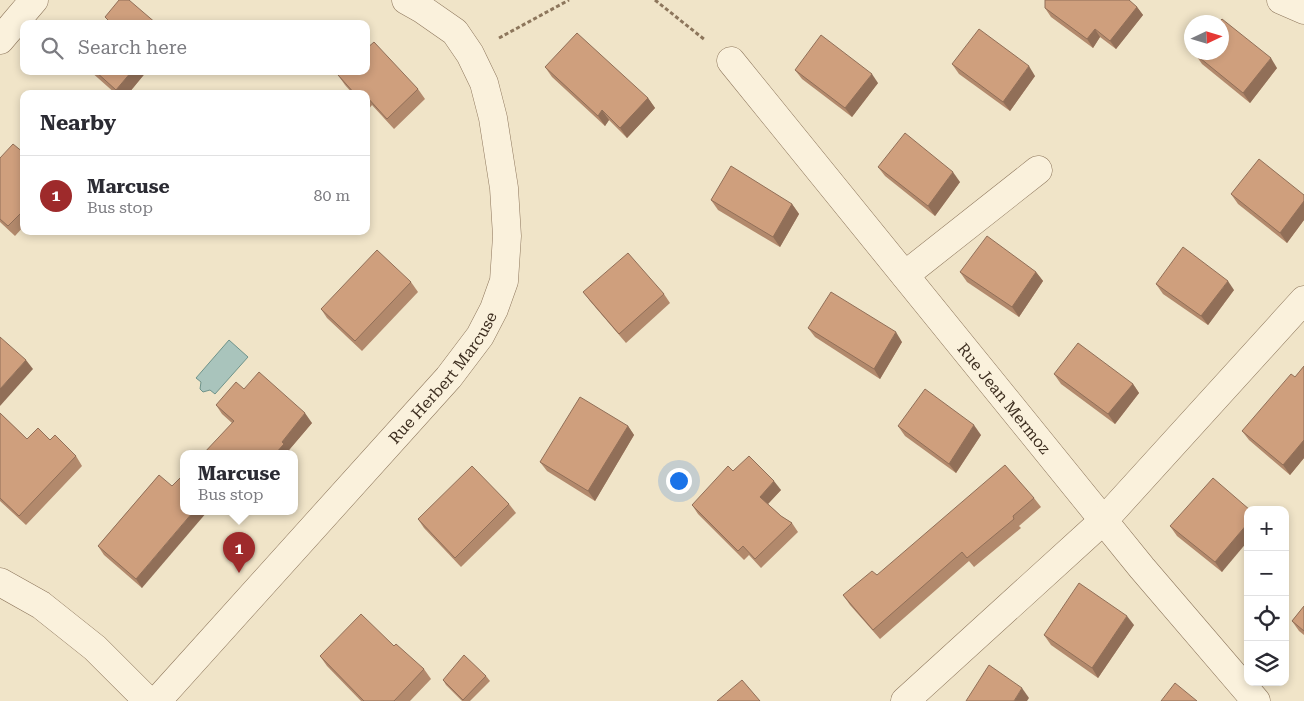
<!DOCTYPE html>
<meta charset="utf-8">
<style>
body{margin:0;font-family:"Roboto Serif",serif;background:#f7f7f7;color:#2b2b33}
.controls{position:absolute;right:15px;bottom:15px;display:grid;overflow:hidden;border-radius:10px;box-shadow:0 2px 8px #0003}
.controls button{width:45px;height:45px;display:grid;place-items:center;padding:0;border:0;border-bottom:1px solid #e1e1e2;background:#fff;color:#2b2b33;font:25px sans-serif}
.compass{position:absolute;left:1184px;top:15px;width:45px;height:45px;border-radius:50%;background:#fff;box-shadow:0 2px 8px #0003;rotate:86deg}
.you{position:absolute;left:678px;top:480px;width:18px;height:18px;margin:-12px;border:4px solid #fff;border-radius:50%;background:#1a73e8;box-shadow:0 0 0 8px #1a73e833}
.badge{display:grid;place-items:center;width:32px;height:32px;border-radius:50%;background:#9e2a2b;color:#fff;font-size:16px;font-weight:700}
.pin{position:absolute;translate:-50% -41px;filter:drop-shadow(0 1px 2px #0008)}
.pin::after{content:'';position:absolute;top:26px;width:18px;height:15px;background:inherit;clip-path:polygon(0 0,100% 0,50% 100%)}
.popup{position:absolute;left:180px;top:450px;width:118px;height:65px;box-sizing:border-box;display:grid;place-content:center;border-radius:10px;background:#fff;filter:drop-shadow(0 1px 4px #0005);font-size:16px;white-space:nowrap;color:#7c7c81}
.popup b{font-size:19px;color:#2b2b33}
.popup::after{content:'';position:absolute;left:50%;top:100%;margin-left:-10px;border:10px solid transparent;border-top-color:#fff}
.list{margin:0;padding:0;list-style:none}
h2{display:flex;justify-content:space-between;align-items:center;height:65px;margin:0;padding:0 20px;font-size:21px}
h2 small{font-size:16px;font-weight:400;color:#7c7c81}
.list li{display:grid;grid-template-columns:32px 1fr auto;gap:15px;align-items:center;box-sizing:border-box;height:80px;padding:0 20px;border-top:1px solid #e1e1e2}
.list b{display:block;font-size:19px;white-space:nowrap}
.list p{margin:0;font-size:16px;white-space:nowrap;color:#7c7c81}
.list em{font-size:16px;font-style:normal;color:#7c7c81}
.icon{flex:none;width:28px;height:28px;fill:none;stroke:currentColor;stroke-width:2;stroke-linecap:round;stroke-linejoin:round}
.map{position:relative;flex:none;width:1304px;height:701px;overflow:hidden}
.search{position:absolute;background:#fff;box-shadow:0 2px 8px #0003;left:20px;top:20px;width:350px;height:55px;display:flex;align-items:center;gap:12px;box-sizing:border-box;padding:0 18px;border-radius:10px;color:#7c7c81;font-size:19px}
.panel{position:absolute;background:#fff;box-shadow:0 2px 8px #0003;left:20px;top:90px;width:350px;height:145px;border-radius:10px}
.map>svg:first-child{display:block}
.water{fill:#a9c4bc;stroke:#6f938a}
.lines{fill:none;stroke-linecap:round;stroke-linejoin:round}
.minor-casing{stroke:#8d765c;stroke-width:29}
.path{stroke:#8d765c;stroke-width:3;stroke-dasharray:4 2.5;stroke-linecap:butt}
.minor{stroke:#faf1dc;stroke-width:28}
.wall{fill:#b2896c}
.shaded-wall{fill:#916f58}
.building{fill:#cf9f7d;stroke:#916f58}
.labels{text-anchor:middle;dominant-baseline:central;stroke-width:4;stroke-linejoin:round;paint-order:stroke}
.street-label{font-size:16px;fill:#3d2e20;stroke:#f7eed8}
</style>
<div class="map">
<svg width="1304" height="701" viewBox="0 0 1304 701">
<rect width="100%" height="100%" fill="#f0e4c8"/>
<polygon class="water" points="229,340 248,357 215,394 210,390 203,392 200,389 201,382 196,378"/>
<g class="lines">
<g class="minor-casing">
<g id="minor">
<polyline points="1281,0 1304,10"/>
<polyline points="0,40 34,0"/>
<path id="s1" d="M731 61 1142 568 1256 701"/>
<polyline points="905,275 1038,170"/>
<polyline points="0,582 41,605 95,648 148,701"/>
<path id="s2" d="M157 701 449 377 480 336 494 309 504 281 507 236 504 188 493 118 484 83 470 54 455 32 422 9 406 0"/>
<polyline points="905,701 1105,519 1304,300"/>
</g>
</g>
<g class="path">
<polyline points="655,0 705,40"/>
<polyline points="499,38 569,0"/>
</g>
<use href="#minor" class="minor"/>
</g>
<g class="wall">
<polygon points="1137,7 1143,15 1116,49 1100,37 1093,48 1051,17 1045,8"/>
<polygon points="1195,54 1277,68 1250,103 1202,64"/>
<polygon points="952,64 1035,76 1010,111 959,74"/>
<polygon points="545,67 648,98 655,108 627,138 609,120 605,126 552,77"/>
<polygon points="795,70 878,83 852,117 802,79"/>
<polygon points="90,71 147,71 128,94 116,94"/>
<polygon points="338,75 418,89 425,99 394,129 372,105 368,110 366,108 366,94 353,94 345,85"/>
<polygon points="24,153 24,226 15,236 0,222 0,158"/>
<polygon points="878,167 960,182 935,216 885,176"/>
<polygon points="1231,194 1304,195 1304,220 1287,243 1238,204"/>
<polygon points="711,200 792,204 799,214 780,247 718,210"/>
<polygon points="960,272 1036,272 1043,281 1019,317 967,282"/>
<polygon points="411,282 418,292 362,351 327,318 321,309"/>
<polygon points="1156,284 1234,290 1208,325 1163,294"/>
<polygon points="583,292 664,294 670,303 626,343 590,301"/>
<polygon points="808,328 902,342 880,379 815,337"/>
<polygon points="1304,366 1304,458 1290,475 1249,440 1242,431 1295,377"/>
<polygon points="1054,374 1133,384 1139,393 1115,424 1061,384"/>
<polygon points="244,389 312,423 289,450 290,453 232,423 222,414 216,405"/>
<polygon points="0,413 27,439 50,440 76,456 82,466 26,525 0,501"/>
<polygon points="628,426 634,435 595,501 547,471 540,462"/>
<polygon points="898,426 981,435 956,473 905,436"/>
<polygon points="733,471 781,490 768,504 781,516 792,523 798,532 761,568 749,555 744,560 698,514 692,505"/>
<polygon points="159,475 142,588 104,555 98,546"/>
<polygon points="1034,498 1041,507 1019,526 1021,528 974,567 969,561 880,639 850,605 843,595 877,575"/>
<polygon points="509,504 516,513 461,567 424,528 418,519"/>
<polygon points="1250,510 1222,572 1177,536 1170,526"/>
<polygon points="1304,606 1304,635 1299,631 1292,621"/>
<polygon points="1134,625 1098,678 1051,645 1044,635"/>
<polygon points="394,646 424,669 431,679 410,701 361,701 327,666 320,656"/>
<polygon points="486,676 490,681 470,701 462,701 446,685 443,680"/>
</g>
<g class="shaded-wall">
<polygon points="1137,7 1143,15 1116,49 1110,41"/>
<polygon points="1095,29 1100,37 1093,48 1087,39"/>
<polygon points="1271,58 1277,68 1250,103 1243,93"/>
<polygon points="1029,66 1035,76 1010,111 1003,102"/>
<polygon points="132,71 147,71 128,94 119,94 116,90"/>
<polygon points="872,74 878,83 852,117 845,108"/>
<polygon points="648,98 655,108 627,138 620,128"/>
<polygon points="602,110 609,120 605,126 598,116"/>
<polygon points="953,172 960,182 935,216 928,206"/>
<polygon points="1304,201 1304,220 1287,243 1280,233"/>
<polygon points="792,204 799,214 780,247 773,237"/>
<polygon points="1036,272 1043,281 1019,317 1012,307"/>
<polygon points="1228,281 1234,290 1208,325 1201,316"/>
<polygon points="896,332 902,342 880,379 874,369"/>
<polygon points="26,360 33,369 0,406 0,389"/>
<polygon points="1133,384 1139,393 1115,424 1108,414"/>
<polygon points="305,413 312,423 289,450 290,453 289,454 275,454 282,442"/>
<polygon points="974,425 981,435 956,473 949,464"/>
<polygon points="628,426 634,435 595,501 588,491"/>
<polygon points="1304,440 1304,458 1290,475 1283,465"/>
<polygon points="774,481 781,490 766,506 760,497"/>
<polygon points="193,512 207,512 142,588 136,579"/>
<polygon points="1248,523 1248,541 1222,572 1215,562"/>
<polygon points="1127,616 1134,625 1098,678 1092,668"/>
<polygon points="1022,688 1029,698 1027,701 1014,701"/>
</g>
<g class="building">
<polygon points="119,0 129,0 157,24 105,24 108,20 105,17"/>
<polygon points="1045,0 1129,0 1137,7 1110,41 1095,29 1087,39 1045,8"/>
<polygon points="1222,19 1271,58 1243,93 1195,54 1196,52 1222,52 1222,22 1219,22"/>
<polygon points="979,29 1029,66 1003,102 952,64"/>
<polygon points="577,33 648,98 620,128 602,110 598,116 545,67"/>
<polygon points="821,35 872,74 845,108 795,70"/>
<polygon points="374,42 418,89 387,119 366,96 366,94 355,94 338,75 342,71 366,71 366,49"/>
<polygon points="95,71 132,71 116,90"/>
<polygon points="905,133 953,172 928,206 878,167"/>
<polygon points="13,144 24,153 24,210 8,226 0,219 0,158"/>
<polygon points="1259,159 1304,195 1304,201 1280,233 1231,194"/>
<polygon points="731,166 792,204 773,237 711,200"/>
<polygon points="987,236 1036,272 1012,307 960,272"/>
<polygon points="1183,247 1228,281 1201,316 1156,284"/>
<polygon points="377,250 411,282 355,341 321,309"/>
<polygon points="628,253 664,294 619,334 583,292"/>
<polygon points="831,292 896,332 874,369 808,328"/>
<polygon points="0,337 26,360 0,389"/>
<polygon points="1078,343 1133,384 1108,414 1054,374"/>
<polygon points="1304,366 1304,440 1283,465 1242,431 1291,374 1295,377"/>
<polygon points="259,372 305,413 282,442 284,444 275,454 203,454 234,421 216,405 236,382 244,389"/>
<polygon points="925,389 974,425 949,464 898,426"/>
<polygon points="580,397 628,426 588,491 540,462"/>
<polygon points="0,413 27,439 38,428 50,440 55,435 76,456 19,516 0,498"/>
<polygon points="749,456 774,481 760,497 781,516 792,523 755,559 743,546 738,551 692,505 728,466 733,471"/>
<polygon points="1005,465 1034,498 1013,516 1014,519 967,558 962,552 873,630 843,595 872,571 877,575"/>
<polygon points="472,466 509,504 455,558 418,519"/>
<polygon points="184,474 184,512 193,512 136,579 98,546 159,475 172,486"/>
<polygon points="1213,478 1250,510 1248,510 1248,523 1215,562 1170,526"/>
<polygon points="1079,583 1127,616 1092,668 1044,635"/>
<polygon points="1304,606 1304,631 1292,621"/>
<polygon points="361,614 394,646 396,644 424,669 394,701 364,701 320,656"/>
<polygon points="464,655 486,676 463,700 443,680"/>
<polygon points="989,665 1022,688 1014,701 966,701"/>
<polygon points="742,680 760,701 717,701"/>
<polygon points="1175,683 1197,701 1161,701"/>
</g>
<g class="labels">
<g class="street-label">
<text stroke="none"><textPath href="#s2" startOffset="432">Rue Herbert Marcuse</textPath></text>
<text stroke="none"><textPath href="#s1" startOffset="434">Rue Jean Mermoz</textPath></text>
</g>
</g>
</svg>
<div class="controls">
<button>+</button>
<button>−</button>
<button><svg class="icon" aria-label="locate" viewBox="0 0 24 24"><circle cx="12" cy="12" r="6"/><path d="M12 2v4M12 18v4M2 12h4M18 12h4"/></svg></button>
<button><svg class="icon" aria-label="layers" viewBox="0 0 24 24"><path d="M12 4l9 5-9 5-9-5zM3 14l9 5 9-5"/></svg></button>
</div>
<svg class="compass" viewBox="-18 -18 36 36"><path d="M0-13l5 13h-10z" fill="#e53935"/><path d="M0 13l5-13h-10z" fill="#7c7c81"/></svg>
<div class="you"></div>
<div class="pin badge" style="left:239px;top:573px">1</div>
<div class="popup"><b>Marcuse</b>Bus stop</div>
<div class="search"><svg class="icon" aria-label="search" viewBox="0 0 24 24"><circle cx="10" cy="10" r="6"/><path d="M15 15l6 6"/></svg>Search here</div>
<section class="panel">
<h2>Nearby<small></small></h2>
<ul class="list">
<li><span class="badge">1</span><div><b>Marcuse</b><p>Bus stop</p></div><em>80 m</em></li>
</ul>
</section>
</div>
